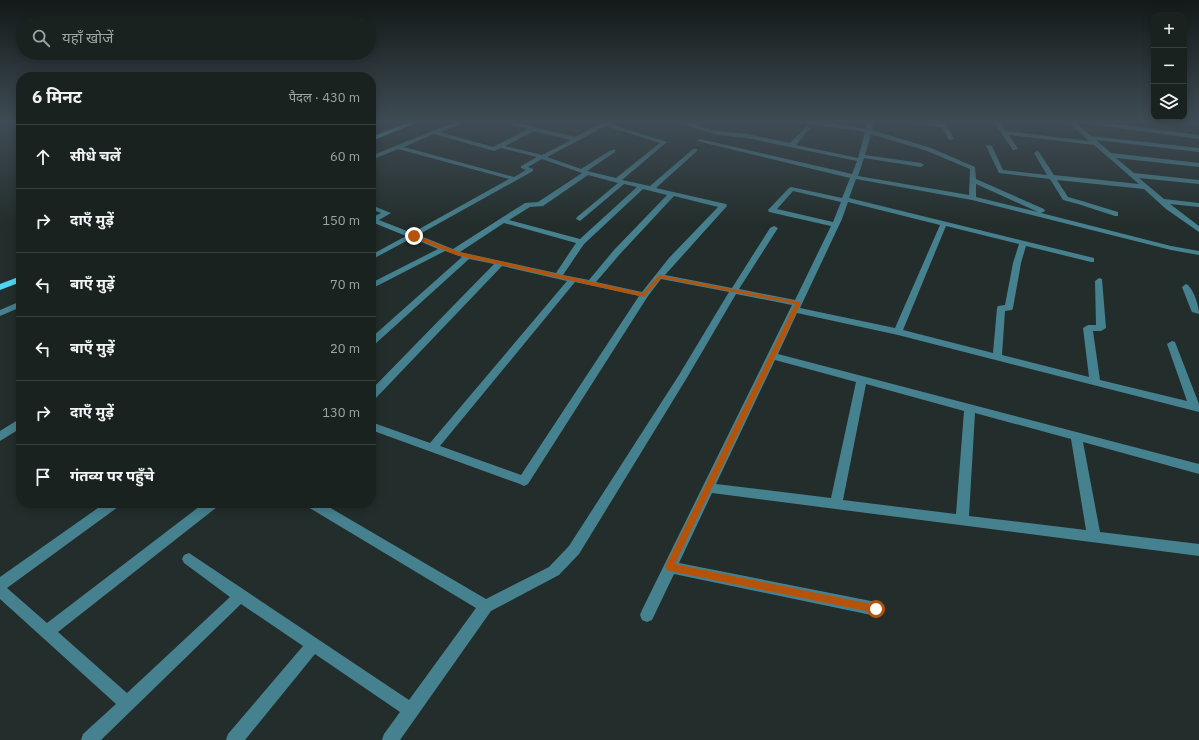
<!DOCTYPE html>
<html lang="hi">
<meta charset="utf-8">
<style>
body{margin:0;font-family:"IBM Plex Sans","Noto Sans Devanagari",sans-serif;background:#272f2d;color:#f1f3f6}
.controls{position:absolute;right:12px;top:12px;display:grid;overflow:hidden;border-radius:8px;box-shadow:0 2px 10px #0003}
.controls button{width:36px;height:36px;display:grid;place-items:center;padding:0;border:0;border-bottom:1px solid #383f3e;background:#1a2220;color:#f1f3f6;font:20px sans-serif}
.stop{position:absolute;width:12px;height:12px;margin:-9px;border:3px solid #b45309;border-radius:50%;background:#fff}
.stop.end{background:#b45309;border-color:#fff;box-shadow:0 1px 4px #0008}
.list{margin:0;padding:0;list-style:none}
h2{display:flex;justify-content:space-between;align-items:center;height:52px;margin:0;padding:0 16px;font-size:17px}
h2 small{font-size:13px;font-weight:400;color:#9fa4a5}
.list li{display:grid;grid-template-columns:26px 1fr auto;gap:12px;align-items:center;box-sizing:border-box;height:64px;padding:0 16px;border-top:1px solid #383f3e}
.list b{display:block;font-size:15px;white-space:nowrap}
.list em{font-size:13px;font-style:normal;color:#9fa4a5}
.icon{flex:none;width:22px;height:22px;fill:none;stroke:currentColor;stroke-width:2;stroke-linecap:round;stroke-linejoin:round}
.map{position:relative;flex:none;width:1199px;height:740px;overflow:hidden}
.search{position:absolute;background:#1a2220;box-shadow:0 2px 10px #0003;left:16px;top:16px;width:360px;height:44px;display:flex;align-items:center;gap:10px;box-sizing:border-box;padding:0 14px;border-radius:22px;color:#9fa4a5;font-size:15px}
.panel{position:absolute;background:#1a2220;box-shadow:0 2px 10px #0003;left:16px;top:72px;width:360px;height:436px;border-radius:16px}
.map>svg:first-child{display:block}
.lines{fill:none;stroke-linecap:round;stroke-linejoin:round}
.minor{fill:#46818f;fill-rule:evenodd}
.major{fill:#4ed8f6;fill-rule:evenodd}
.route{fill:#b45309}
</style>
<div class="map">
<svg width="1199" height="740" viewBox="0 0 1199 740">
<rect width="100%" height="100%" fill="#232d2b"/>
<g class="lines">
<g class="minor">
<path d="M460 121H470L440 132 493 147 528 129 512 125V123L514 122 575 137 600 124 592 121H614L610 124 667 142 622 180 650 186 693 149H697V151L656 188 726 204 727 206 665 275 732 288 770 228 774 226 778 228 739 289 795 300 831 226 769 212 768 210 789 188 791 187 842 198 850 178 697 141 700 139 852 174 857 161 747 138 717 135 674 121H684L718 131 747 134 790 143 807 126 810 128 796 145 858 158 865 132 789 121H819L866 129 868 121H874L872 130 931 148 975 167 976 179 1044 209 1045 211 1041 213 1171 246 1199 251V255L1171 250 972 200 856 179 849 198 1094 258V262H1091L1026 246 1021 263 1013 308 1012 310 1005 311 1002 355 1089 377 1083 328 1088 325H1096L1095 281 1099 278 1102 279 1106 328 1101 331H1093L1100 380 1187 401 1167 344 1172 341 1175 342 1199 404V412L898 335 797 313 778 354 1199 464V474L1083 442 1100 532 1199 544V556L712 493 679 563 876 602 881 604 883 609 881 614 876 616 674 574 652 620 647 622 642 620 640 615 642 610 792 305 736 294 688 376 579 554 559 575 491 611 400 740H382L384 734 400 712 315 654 245 740H226L228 734 303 646 241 604 101 740H81L83 734 116 704 0 599V577L105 503H120L118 507 7 588 47 623 204 503H219L217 507 58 632 127 693 230 597 184 563 182 559 184 555 189 553 409 700 476 608 308 507 306 503H322L486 599 549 567 569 546 679 375 729 292 661 279 648 296 528 484 524 486 520 484 371 430V422L430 443 567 281 502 266 375 399 371 400V390L494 264 469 259 374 345 371 346V338L462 257 445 251 371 289V283L438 249 412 238 371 260V255L406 236 374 223H371V218L381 213 371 209V205L391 213 379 220 412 233 509 179 398 149 371 160V156L432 131ZM606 126 660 143 616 178 587 171 615 152V150H611L581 169 547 157ZM534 131 571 140 542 155 505 146ZM434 134 494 151 501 148 537 157 521 166V168L526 170 514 177 404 147ZM871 134 927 151 970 169 969 195 858 176 864 158 921 167 924 165 921 163 865 155ZM542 159 582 173 538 202 525 203 453 249 418 235 533 171V169L528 167ZM588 175 618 183 577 217 576 219 580 221 624 184 637 187 580 239 509 220 530 207 543 206ZM976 184 1038 212 976 197ZM643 189 667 195 614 250 589 280 563 275 584 244ZM793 191 841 202 833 222 777 209ZM674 196 718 207 669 258 642 292 596 282 620 254ZM848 202 940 225 895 328 800 308 842 219ZM504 223 576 243 556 273 460 252ZM946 226 1019 244 1013 263 1005 305 998 306 997 308 993 353 903 330ZM575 282 639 296 521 475 440 446ZM775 360 856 382 831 498 716 484ZM866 384 964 411 956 514 843 500ZM975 413 1071 439 1086 530 969 516Z"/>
<polygon points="898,121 941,124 939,121 945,121 954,139 949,140 942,127"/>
<polygon points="993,121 999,121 1006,131 1089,141 1067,121 1092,121 1199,135 1199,139 1075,122 1091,136 1199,148 1199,152 1096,140 1111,153 1199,163 1199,167 1116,158 1134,173 1199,180 1199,184 1139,178 1164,199 1199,203 1199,207 1170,204 1199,226 1199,232 1166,209 1144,189 1057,180 1068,197 1082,201 1118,212 1118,216 1115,216 1078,204 1063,200 1050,179 999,173 986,146 987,145 992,146 1003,170 1047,175 1034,153 1037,151 1039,152 1054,175 1139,184 1094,145 1009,135 1018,149 1013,150"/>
<polygon points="1180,121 1199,121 1199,125"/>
<path d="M1186 284C1193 287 1199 306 1199 314L1192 312 1191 310 1182 287Z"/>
<polygon points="21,301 21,307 0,316 0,310"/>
<polygon points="21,418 21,428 0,441 0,431"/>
</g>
<g class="major">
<polygon points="412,121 421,121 371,141 371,137"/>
<polygon points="21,276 21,282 0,290 0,284"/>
</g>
</g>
<linearGradient id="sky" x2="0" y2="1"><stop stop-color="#131918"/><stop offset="0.54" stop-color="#3f4c55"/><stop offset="1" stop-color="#3f4c55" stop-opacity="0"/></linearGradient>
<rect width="1199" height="225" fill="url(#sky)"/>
<polygon class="route" points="412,235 416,235 459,252 643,293 659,275 800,302 801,303 675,564 876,605 879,606 880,609 879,612 876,613 670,571 667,570 665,567 795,304 661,278 644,297 456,255 412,237"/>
</svg>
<div class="controls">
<button>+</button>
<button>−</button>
<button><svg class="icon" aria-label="layers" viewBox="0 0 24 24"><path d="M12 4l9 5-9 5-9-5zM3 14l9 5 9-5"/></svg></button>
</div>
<div class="stop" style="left:876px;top:609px"></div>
<div class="stop end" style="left:414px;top:236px"></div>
<div class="search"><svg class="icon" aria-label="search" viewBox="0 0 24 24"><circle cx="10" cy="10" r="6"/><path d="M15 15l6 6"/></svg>यहाँ खोजें</div>
<section class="panel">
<h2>6 मिनट<small>पैदल · 430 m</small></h2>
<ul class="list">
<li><svg class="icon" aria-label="ahead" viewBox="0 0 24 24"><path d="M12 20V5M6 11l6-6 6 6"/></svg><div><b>सीधे चलें</b></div><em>60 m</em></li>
<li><svg class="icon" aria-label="right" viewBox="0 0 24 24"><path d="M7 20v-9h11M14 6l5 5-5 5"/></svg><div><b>दाएँ मुड़ें</b></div><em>150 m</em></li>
<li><svg class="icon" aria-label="left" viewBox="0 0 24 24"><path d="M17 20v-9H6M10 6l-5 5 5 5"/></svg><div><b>बाएँ मुड़ें</b></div><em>70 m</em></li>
<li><svg class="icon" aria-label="left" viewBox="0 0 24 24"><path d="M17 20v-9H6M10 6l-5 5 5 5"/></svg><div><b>बाएँ मुड़ें</b></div><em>20 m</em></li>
<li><svg class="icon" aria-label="right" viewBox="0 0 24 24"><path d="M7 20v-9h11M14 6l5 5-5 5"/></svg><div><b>दाएँ मुड़ें</b></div><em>130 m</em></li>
<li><svg class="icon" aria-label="arrive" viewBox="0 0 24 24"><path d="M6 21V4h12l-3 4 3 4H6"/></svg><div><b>गंतव्य पर पहुँचे</b></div></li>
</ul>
</section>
</div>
